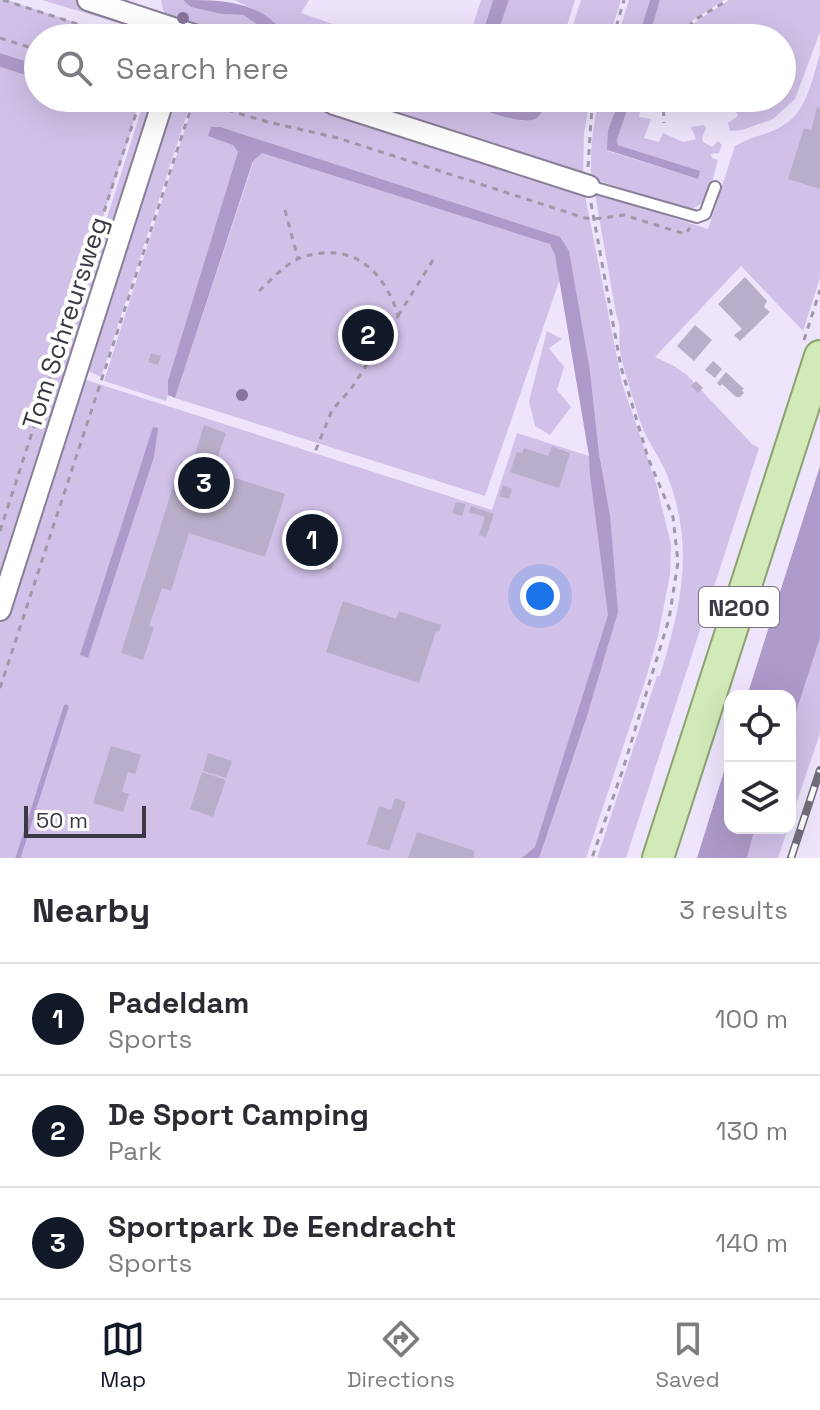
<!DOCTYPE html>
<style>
body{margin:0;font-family:"Space Grotesk",sans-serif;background:#f7f7f7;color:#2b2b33}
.controls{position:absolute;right:24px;bottom:24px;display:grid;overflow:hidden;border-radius:16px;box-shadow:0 8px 32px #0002}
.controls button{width:72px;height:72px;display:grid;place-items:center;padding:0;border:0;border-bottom:2px solid #e1e1e2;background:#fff;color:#2b2b33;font:40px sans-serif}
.scale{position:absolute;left:24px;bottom:20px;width:122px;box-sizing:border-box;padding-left:8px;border:4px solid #3d3944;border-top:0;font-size:22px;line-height:28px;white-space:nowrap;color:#3d3944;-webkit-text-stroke:6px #fff;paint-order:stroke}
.you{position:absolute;left:540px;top:596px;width:28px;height:28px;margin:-20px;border:6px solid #fff;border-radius:50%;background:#1a73e8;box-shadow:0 0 0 12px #1a73e833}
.badge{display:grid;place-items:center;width:52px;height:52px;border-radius:50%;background:#111827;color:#fff;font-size:26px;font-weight:700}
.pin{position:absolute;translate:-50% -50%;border:4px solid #fff;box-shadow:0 2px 8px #0006}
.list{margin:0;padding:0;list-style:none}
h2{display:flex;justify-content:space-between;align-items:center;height:104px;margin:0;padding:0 32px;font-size:34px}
h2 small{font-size:26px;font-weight:400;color:#7c7c81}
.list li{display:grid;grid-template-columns:52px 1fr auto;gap:24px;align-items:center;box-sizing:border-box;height:112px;padding:0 32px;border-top:2px solid #e1e1e2}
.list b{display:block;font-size:30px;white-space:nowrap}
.list p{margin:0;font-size:26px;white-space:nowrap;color:#7c7c81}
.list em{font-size:26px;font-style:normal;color:#7c7c81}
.icon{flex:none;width:44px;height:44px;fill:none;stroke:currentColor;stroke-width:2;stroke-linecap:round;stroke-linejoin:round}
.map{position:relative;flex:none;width:820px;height:858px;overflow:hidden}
.search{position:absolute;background:#fff;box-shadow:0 8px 32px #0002;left:24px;right:24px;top:24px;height:88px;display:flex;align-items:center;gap:20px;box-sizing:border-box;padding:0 28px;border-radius:44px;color:#7c7c81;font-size:30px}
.sheet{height:440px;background:#fff}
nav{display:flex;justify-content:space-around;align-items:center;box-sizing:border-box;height:112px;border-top:2px solid #e1e1e2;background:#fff;font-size:22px;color:#7c7c81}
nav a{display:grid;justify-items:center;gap:4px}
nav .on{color:#111827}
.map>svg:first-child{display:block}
.green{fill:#d1c1e9}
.water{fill:#ae9aca}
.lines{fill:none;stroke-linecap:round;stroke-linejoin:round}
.stream{stroke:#ae9aca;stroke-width:5}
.building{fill:#b9aec9}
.lane-casing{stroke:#897f98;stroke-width:14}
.street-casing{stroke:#897f98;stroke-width:24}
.primary-casing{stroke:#8aa371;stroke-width:34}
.path{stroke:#9e98a9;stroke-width:3;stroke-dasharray:6 6;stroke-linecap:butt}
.lane{stroke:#fff;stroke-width:10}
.street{stroke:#fff;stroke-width:20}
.primary{stroke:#d2eab8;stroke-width:30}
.rail-casing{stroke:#726d7b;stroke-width:8}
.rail{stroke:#fff;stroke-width:5;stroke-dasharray:15;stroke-linecap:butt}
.tree{fill:#88749e}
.labels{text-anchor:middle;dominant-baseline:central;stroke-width:8;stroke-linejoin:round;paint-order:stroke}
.shield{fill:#fff;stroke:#77747c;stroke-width:2}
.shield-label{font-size:24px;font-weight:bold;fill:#3d3944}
.street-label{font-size:26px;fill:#3d3944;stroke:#fff}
</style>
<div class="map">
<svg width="820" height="858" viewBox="0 0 820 858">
<rect width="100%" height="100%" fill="#eee5fc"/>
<g class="green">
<polygon points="0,0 7,0 83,25 113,38 38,38 38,65 0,53"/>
<polygon points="42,0 83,0 135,17 132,27"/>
<polygon points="161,0 183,0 192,7 221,14 243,15 277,38 228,38 168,16 163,10"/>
<polygon points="234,0 309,0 301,13 374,38 298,38 285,32 260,12"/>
<polygon points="481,0 493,0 481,38 469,38"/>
<polygon points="509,0 575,0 563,38 496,38"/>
<polygon points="581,0 621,0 609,38 569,38"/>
<polygon points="629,0 650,0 638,38 617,38"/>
<polygon points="660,0 724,0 690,22 682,38 649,38"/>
<polygon points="729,0 820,0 820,32 795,99 773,119 742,130 730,131 728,123 738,116 733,106 721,110 718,98 782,98 782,38 685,38 691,25"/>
<path d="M820 54V278L803 331 741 266 655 357 674 366 687 375 752 444 759 448 626 858H597L657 676H660C681 605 695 550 668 477 661 459 649 444 642 427 638 416 635 403 631 392 627 378 622 364 620 350 618 337 622 326 616 314L595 194V193L708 229 735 146C750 137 767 135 782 126 807 113 812 79 820 54Z"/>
<polygon points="0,67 38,79 38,98 98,98 113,101 114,98 140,98 129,138 52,369 492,510 517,433 589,456 610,515 599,453 590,371 562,273 485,496 175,398 253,163 240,159 166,401 104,381 195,98 311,98 331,109 584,190 622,383 656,483 671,544 670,575 658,636 647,675 586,858 0,858"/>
<polygon points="145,98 157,98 70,369 60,366"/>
<polygon points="176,98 192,98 101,377 88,371"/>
<polygon points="343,98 454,98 505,117 524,121 540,115 547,98 590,98 584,134 583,175"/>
<polygon points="492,98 541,98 537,106 526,109"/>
<path d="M599 98H620L608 130V151L698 179 699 171 618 145 617 140 631 98H656L655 100 642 101 639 117 651 119 644 138 659 142 663 133 683 142 696 139 691 127 704 125 706 128 702 138 703 142 712 147 718 141 722 145 719 153 711 154 712 158 718 160C712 180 710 210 684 209L591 178C590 151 593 125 599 98Z"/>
<polygon points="547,331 562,339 549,348 564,367 557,390 571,407 550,435 535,426 529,401"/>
<polygon points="820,638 820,733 790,822 790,731"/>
<polygon points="755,828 788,828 778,858 747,858"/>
</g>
<g class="water">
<path d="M183 0C212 0 235 0 260 12 274 20 283 33 298 38H277L243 15 221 14 191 7Z"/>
<polygon points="493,0 509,0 496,38 481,38"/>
<polygon points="650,0 660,0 649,38 638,38"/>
<polygon points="0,53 38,65 38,79 0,67"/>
<path d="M454 98H492L526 109 537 106 541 98H547C545 103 543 112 539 116 526 131 470 104 454 98Z"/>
<polygon points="620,98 631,98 617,140 618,145 700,171 698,179 607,150 608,130"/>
<polygon points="211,127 220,127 560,237 569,251 590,371 599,453 610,515 618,612 586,719 539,858 522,858 535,847 608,615 590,475 589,456 555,255 550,244 262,153 253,161 175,398 168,395 168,381 238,152 233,145 208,136"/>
<polygon points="153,427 158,428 154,457 88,658 80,655"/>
<polygon points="820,466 820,638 790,731 790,696 747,696"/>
<polygon points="730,752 730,828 755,828 747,858 697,858"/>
</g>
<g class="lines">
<polyline class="stream" points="18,858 66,707"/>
</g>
<g class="building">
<polygon points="817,107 820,108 820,189 788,179 804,128 811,130"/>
<polygon points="745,277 767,301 764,307 770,312 740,341 734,335 742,329 718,304"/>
<polygon points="695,325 712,340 694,361 677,346"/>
<polygon points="151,353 161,356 158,365 148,362"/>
<polygon points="713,361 722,369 715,378 705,370"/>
<polygon points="726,372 744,389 742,390 744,393 740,397 736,397 722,384 720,386 717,383"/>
<polygon points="696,381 703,388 698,393 691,386"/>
<polygon points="204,425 226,433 216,461 195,454"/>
<polygon points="552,446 570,453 559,488 510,472 517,452 522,453 524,448 548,456"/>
<polygon points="181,461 285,494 265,557 189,533 171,591 162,588 149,626 154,627 143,660 121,653"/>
<polygon points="503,485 512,489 509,499 499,496"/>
<polygon points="456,502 466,504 462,516 452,513"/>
<polygon points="471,506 494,514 486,537 479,535 485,517 469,512"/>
<polygon points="312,510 329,516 322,537 340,543 331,570 296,559"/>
<polygon points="343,601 396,619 399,611 441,625 439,632 436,631 419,683 326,652"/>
<polygon points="111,746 141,755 135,774 128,772 122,792 129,794 123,812 93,803"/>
<polygon points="208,753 232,761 226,778 203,771"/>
<polygon points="202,772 226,780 213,817 190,809"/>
<polygon points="395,798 406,802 389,851 367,844 379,806 391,810"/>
<polygon points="417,832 475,851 473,858 408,858"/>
</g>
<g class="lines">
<g class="lane-casing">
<polyline id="lane" points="589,186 697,217 705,214 715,187"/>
</g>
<g class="street-casing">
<g id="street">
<polyline points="88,0 203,38"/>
<polyline points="323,98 334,104 589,186"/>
<polyline points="0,610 164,98"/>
</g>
</g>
<g class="primary-casing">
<polyline id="primary" points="658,858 820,356"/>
</g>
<g class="path">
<polyline points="3,0 121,38"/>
<polyline points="0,38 38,50"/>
<polyline points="613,38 624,0"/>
<polyline points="684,38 690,25 693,21 728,0"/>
<polyline points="663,98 664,123"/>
<polyline points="193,100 268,122 338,138 585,218 594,219 624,215 685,234 690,228"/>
<polyline points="588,167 592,106 594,98"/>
<polyline points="591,203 621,367 648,458 673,517 678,562 669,619 623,769 592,858"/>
<polyline points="285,210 298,259"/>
<path d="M259 291C271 280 283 266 298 259 306 255 314 254 323 253 362 249 388 280 398 316L351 389 332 410 315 452"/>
<polyline points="398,316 433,260"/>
<polyline points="804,340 820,290"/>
<polyline points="0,531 141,98"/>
<polyline points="0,688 193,102 182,98"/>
</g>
<use href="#lane" class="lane"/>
<use href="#street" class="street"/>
<use href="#primary" class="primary"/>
<g class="rail-casing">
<polyline id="rail" points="791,858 820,770"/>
</g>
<use href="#rail" class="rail"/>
</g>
<g class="tree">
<circle cx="183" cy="18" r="6"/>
<circle cx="242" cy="395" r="6"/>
</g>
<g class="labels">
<rect class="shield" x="699" y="587" width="80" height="40" rx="6"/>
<g class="shield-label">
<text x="739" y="607">N200</text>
</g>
<g class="street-label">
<text transform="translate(65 323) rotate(-72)">Tom Schreursweg</text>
</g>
</g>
</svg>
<div class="controls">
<button><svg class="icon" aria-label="locate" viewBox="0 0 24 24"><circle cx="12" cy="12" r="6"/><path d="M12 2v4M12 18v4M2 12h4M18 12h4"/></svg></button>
<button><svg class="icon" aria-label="layers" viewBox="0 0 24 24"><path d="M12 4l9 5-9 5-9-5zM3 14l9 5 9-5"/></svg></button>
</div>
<div class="scale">50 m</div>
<div class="you"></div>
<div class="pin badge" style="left:312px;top:540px">1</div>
<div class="pin badge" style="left:368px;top:335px">2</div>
<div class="pin badge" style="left:204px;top:483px">3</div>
<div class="search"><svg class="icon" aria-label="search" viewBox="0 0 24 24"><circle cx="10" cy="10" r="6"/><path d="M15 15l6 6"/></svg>Search here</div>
</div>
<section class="sheet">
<h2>Nearby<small>3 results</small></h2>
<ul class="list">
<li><span class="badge">1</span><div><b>Padeldam</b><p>Sports</p></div><em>100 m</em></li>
<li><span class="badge">2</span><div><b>De Sport Camping</b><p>Park</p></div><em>130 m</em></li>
<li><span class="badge">3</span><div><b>Sportpark De Eendracht</b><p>Sports</p></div><em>140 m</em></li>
</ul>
</section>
<nav>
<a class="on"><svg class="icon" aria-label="map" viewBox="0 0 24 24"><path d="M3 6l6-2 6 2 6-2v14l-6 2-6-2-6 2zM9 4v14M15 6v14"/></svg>Map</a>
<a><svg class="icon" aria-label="directions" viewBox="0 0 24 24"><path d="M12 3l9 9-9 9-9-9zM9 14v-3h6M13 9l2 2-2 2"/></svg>Directions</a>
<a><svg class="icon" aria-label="saved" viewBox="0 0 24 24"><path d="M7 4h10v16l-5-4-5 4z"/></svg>Saved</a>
</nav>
